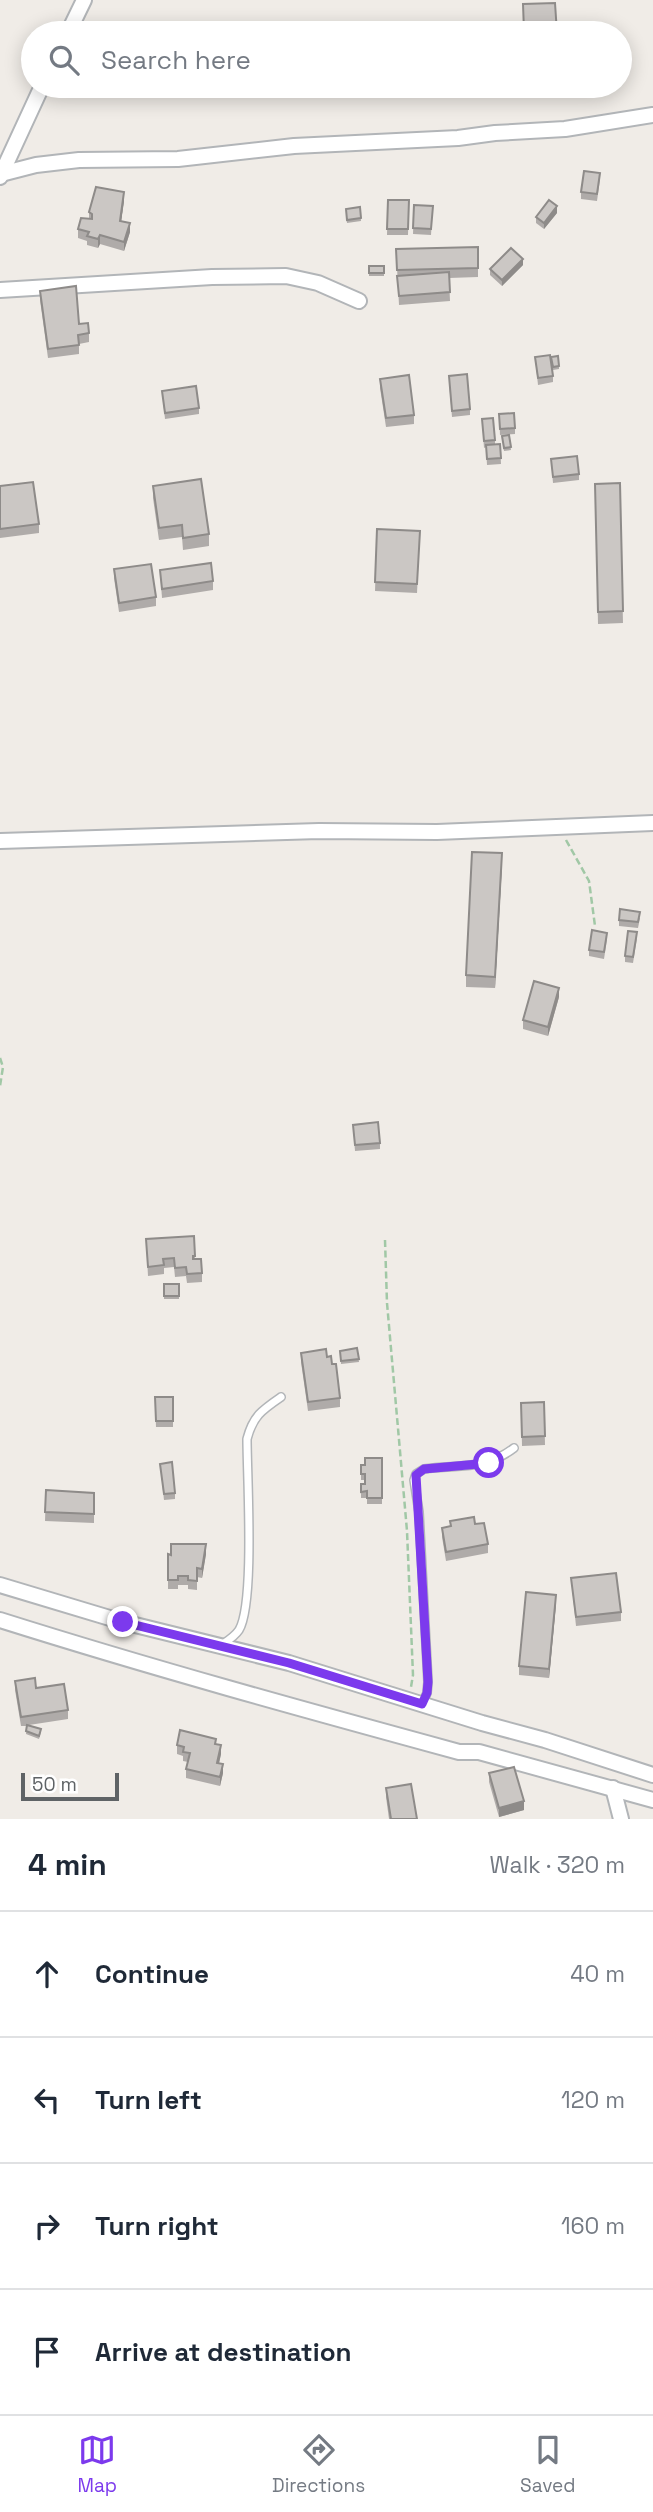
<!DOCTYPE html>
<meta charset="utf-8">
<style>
body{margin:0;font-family:"Space Grotesk",sans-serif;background:#f2f2f3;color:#1f2937}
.scale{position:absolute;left:21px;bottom:18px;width:98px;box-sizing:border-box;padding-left:7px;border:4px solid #5f6366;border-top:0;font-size:19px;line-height:24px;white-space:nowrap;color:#5f6366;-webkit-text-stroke:5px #fff;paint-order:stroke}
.stop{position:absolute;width:21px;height:21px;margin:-16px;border:5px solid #7c3aed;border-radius:50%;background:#fff}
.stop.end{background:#7c3aed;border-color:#fff;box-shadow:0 2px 7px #0008}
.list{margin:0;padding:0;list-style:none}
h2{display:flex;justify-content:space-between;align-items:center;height:91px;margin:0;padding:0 28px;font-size:30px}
h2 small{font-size:23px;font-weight:400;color:#747a83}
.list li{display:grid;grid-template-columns:46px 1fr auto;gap:21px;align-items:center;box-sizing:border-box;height:126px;padding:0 28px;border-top:2px solid #e0e1e3}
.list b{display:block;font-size:26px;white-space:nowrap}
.list em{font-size:23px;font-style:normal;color:#747a83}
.icon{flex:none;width:38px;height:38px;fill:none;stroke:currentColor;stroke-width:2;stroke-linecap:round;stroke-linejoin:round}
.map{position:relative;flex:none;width:653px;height:1819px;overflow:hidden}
.search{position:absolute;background:#fff;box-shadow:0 4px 18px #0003;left:21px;right:21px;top:21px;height:77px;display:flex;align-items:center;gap:18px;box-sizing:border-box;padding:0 24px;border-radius:38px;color:#747a83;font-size:26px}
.sheet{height:595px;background:#fff}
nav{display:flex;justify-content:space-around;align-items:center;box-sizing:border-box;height:98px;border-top:2px solid #e0e1e3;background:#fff;font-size:19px;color:#747a83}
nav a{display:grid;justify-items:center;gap:4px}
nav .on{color:#7c3aed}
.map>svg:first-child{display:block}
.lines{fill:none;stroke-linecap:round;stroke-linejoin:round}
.service-casing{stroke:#b2b5b8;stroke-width:10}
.minor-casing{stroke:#b2b5b8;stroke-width:18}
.path{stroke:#a1c8a6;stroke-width:2.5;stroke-dasharray:7 3.5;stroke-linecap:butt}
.service{stroke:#fff;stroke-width:7}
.minor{stroke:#fff;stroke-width:14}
.wall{fill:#afaba9}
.shaded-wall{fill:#8e8b89}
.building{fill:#cbc7c4;stroke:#8e8b89;stroke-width:2}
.route{stroke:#7c3aed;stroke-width:9}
</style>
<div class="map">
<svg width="653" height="1819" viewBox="0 0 653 1819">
<rect width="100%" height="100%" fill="#f0ece7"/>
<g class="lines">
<g class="service-casing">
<g id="service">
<path d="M223 1644C229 1640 235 1636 239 1630 255 1603 247 1477 247 1439 253 1416 262 1410 281 1397"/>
<path d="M422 1704 427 1693 428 1682 419 1512 414 1480 416 1474 424 1469C458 1464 484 1471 514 1448"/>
</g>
</g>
<g class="minor-casing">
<g id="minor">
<polyline points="68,33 84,0"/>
<polyline points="1,174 36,165 79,160 178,159 294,146 458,138 495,133 565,129 653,115"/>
<polyline points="0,177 42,86"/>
<polyline points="0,290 212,277 286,276 318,283 359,301"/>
<polyline points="0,841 319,831 437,832 653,823"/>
<polyline points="0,1585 123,1622 289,1663 482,1723 545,1740 653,1775"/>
<path d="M0 1620C152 1668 305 1710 459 1752H479L653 1800"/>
<polyline points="613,1788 621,1819"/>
</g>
</g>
<g class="path">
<polyline points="566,840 589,881 595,926"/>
<polyline points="0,1058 3,1067 0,1086"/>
<polyline points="385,1240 387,1303 407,1531 413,1675 411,1687"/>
</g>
<use href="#service" class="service"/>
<use href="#minor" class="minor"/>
</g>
<g class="wall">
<polygon points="600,179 597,201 581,199 581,192"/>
<polygon points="388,200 409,200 408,235 387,235"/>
<polygon points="124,201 121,221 130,232 124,251 100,244 98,248 87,245 87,241 78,238 78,229 89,219 89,212"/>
<polygon points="414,205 433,206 431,235 413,234"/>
<polygon points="360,207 361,221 347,223 346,209"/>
<polygon points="557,213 544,229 536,223 536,217"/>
<polygon points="478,247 478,277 449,278 450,301 399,305 396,249"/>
<polygon points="523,265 502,286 490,275 490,269"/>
<rect x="369" y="266" width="15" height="10"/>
<polygon points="40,291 89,333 89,342 79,344 79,354 48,358 40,300"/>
<polygon points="535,357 553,376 553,382 538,385"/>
<polygon points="551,360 559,366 559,369 553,370"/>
<polygon points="380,379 414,415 414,424 386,427 380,388"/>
<polygon points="449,382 470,409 470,415 452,417"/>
<polygon points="162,391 199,408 199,414 165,419"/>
<polygon points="499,414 515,428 515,434 500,435"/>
<polygon points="482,419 495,440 495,445 500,444 501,464 487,465 486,447 484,448"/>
<polygon points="509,435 511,450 504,451 502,436"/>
<polygon points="551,459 579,474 579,480 553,483"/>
<polygon points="620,483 623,623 598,624 595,484"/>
<polygon points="0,486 39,524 39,533 0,538"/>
<polygon points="153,486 209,534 209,546 183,550 182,537 159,540 153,498"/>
<polygon points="377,529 420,531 417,593 375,591"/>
<polygon points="114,569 156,597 156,606 119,612 114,578"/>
<polygon points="160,570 213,581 213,590 162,598"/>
<polygon points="502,865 495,988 466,987 466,975"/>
<polygon points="640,918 638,928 619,926 619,920"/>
<polygon points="637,938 633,963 625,962 625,956"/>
<polygon points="607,939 604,959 589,956 589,950"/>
<polygon points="559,997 548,1036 523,1029 523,1020"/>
<polygon points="353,1125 380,1143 380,1149 355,1151"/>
<polygon points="194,1236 195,1259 202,1273 202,1282 187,1283 186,1276 175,1277 174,1267 164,1268 164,1274 148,1276 146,1239"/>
<rect x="164" y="1284" width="15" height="15"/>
<polygon points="357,1348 359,1362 341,1364 340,1351"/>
<polygon points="301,1353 327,1357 332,1364 340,1398 340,1407 308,1411 301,1362"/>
<polygon points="155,1397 173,1397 173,1427 156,1427"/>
<polygon points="544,1402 545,1445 522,1446 521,1403"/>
<polygon points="382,1458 382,1504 367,1504 367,1498 361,1498 361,1484 365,1484 365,1480 361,1480 361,1465 365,1465"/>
<polygon points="160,1464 175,1493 175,1499 164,1500"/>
<polygon points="46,1490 94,1493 94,1523 45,1521"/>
<polygon points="450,1521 475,1524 488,1544 488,1553 446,1561 442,1537 442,1528 450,1526"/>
<polygon points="168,1554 206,1554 202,1578 197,1577 197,1590 188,1589 188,1585 178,1585 178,1589 168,1589"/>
<polygon points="571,1578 621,1612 621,1621 576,1626"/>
<polygon points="556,1604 549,1678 519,1675 519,1666"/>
<polygon points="15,1681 36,1688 68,1710 68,1719 29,1725 41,1732 39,1739 26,1734 27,1726 21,1726 15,1690"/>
<polygon points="216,1744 221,1754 219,1763 223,1773 220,1786 186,1778 186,1769 188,1762 183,1761 183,1756 177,1754 177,1745"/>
<polygon points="489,1773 524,1810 499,1817 489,1782"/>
<polygon points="386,1788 417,1819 389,1819 386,1797"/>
</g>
<g class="shaded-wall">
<polygon points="124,192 124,201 120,230 120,221"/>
<polygon points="557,206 557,213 544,229 544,223"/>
<polygon points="130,223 130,232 124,251 124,242"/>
<polygon points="100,235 100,244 98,248 98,239"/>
<polygon points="523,259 523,265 502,286 502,280"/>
<polygon points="502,853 502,865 495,988 495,977"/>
<polygon points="559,988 559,997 548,1036 548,1027"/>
<polygon points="206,1544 206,1554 202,1578 202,1569"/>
<polygon points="556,1595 556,1604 549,1678 549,1669"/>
<polygon points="221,1745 221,1754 217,1772 217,1763"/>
<polygon points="223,1764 223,1773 220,1786 220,1777"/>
<polygon points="524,1801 524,1810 499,1817 499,1808"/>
</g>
<g class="building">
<polygon points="555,3 557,33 515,33 515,31 524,31 523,4"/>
<polygon points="584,171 600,173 597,194 581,192"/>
<polygon points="96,187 124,192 120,221 130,223 124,242 100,235 98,239 87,236 89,232 78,229 81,218 92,219 92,214 89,212"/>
<polygon points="388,200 409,200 408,229 387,229"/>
<polygon points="549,200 557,206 544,223 536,217"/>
<polygon points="414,205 433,206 431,229 413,228"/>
<polygon points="360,207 361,218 347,220 346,209"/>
<polygon points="478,247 478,268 397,270 396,249"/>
<polygon points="511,248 523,259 502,280 490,269"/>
<rect x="369" y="266" width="15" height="7"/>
<polygon points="449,272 450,292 399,296 397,276"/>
<polygon points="76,286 79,324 88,323 89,333 78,335 79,345 48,349 40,291"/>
<polygon points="550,355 553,376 538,378 535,357"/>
<polygon points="558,356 559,366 553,367 551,357"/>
<polygon points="467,374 470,409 452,411 449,376"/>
<polygon points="409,375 414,415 386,418 380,379"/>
<polygon points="196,386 199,408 165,413 162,391"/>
<polygon points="514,413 515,428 500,429 499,414"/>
<polygon points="493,418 495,440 484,441 482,419"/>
<polygon points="509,435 511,447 504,448 502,436"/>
<polygon points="500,444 501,458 487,459 486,445"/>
<polygon points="577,456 579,474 553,477 551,459"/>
<polygon points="201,479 209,534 183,538 182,525 159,528 153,486"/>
<polygon points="33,482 39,524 0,529 0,486"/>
<polygon points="620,483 623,611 598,612 595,484"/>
<polygon points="377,529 420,531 417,584 375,582"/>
<polygon points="211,563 213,581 162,589 160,570"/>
<polygon points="151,564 156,597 119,603 114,569"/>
<polygon points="472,852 502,853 495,977 466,975"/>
<polygon points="620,909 640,912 638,922 619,920"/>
<polygon points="592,930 607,933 604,952 589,950"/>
<polygon points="628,931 637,932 633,957 625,956"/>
<polygon points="534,981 559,988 548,1027 523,1020"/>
<polygon points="378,1122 380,1143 355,1145 353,1125"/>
<polygon points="194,1236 195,1256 193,1256 193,1259 201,1259 202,1273 187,1274 186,1267 175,1268 174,1258 163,1259 164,1265 148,1267 146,1239"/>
<rect x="164" y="1284" width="15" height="12"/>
<polygon points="357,1348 359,1359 341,1361 340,1351"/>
<polygon points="326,1349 327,1357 331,1356 332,1364 336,1364 340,1398 308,1402 301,1353"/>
<polygon points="155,1397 173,1397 173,1421 156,1421"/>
<polygon points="544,1402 545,1436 522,1437 521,1403"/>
<polygon points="365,1458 382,1458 382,1498 367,1498 367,1491 361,1492 361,1484 365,1484 365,1474 361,1474 361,1465 365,1465"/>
<polygon points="172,1462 175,1493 164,1494 160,1464"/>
<polygon points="46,1490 94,1493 94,1514 45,1512"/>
<polygon points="474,1517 475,1524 484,1523 488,1544 446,1552 442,1528 451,1526 450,1521"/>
<polygon points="171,1544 206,1544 202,1569 197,1568 197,1581 188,1580 188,1576 178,1576 178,1580 168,1580 168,1554 171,1555"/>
<polygon points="616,1573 621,1612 576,1617 571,1578"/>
<polygon points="526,1592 556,1595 549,1669 519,1666"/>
<polygon points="35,1678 36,1688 64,1684 68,1710 21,1717 15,1681"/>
<polygon points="27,1725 41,1729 39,1736 26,1731"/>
<polygon points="180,1730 216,1739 215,1744 221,1745 217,1763 223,1764 220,1777 186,1769 190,1753 183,1752 184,1747 177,1745"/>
<polygon points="514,1767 524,1801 499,1808 489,1773"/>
<polygon points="411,1784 417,1819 391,1819 386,1788"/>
</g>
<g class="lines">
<polyline class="route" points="123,1622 289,1663 422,1704 427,1693 428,1682 416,1475 424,1469 489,1463"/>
</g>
</svg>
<div class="scale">50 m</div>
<div class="stop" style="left:489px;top:1463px"></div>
<div class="stop end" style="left:123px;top:1622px"></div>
<div class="search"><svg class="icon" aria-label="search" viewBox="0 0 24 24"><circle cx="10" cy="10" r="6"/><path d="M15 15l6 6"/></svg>Search here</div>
</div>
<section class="sheet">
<h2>4 min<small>Walk · 320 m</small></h2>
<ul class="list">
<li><svg class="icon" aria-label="ahead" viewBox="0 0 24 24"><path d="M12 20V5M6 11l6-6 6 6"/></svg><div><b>Continue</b></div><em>40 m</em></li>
<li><svg class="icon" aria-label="left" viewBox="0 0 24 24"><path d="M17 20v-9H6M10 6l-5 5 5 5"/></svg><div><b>Turn left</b></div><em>120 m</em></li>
<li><svg class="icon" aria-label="right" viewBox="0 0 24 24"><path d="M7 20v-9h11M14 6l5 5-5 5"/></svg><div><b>Turn right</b></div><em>160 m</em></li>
<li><svg class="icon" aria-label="arrive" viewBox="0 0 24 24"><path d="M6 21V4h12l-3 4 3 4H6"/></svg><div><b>Arrive at destination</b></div></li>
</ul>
</section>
<nav>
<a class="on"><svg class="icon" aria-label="map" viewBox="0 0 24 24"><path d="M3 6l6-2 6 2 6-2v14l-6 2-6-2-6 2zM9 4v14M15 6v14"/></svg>Map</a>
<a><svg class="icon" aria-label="directions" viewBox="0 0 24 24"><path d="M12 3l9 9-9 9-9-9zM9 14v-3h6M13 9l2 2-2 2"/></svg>Directions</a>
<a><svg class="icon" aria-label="saved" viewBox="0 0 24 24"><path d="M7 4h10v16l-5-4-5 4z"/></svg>Saved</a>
</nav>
